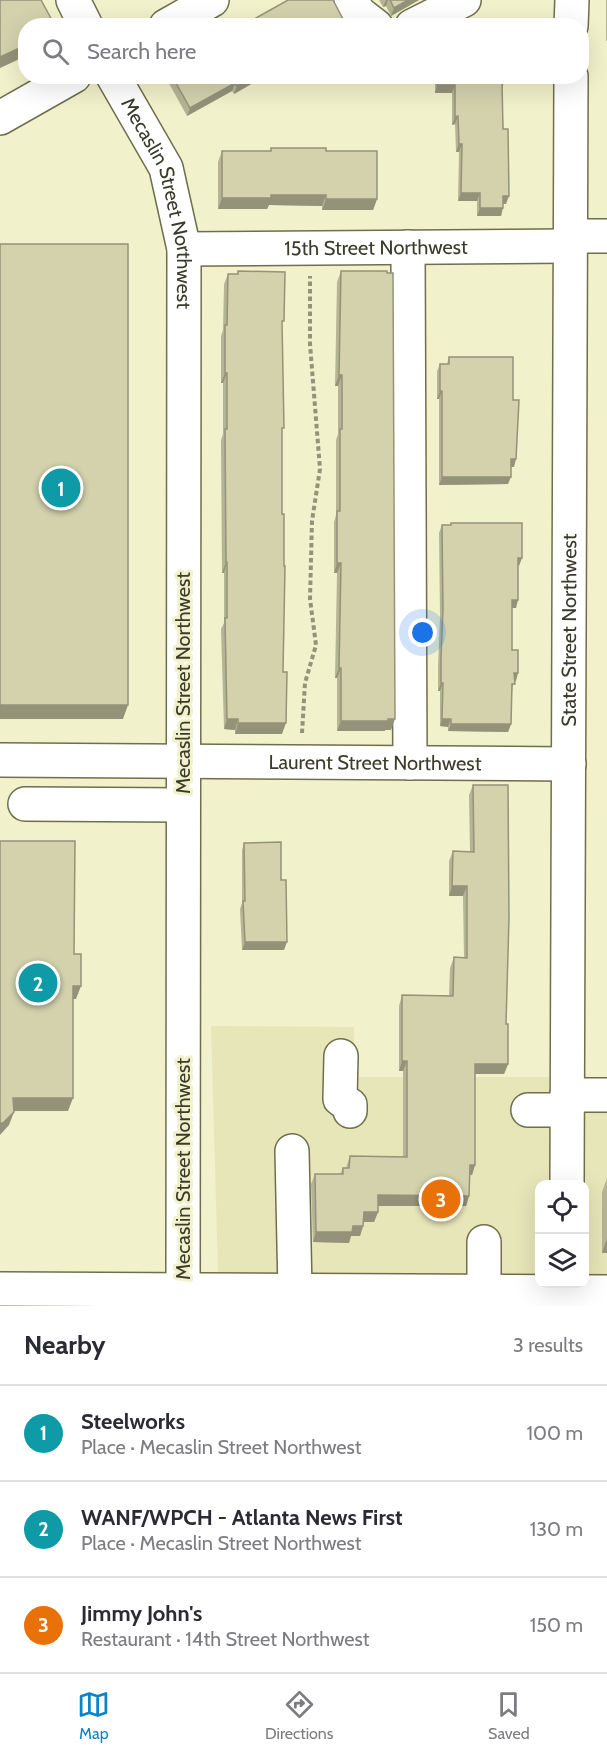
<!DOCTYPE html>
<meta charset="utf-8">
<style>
body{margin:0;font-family:Cabin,sans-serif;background:#f7f7f7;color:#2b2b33}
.controls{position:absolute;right:18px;bottom:18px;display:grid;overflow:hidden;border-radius:12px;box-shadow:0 6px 24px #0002}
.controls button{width:54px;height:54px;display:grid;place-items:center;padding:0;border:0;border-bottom:2px solid #e1e1e2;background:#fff;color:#2b2b33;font:30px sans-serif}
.you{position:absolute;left:423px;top:633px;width:21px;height:21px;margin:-15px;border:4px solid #fff;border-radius:50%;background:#1a73e8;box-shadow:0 0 0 9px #1a73e833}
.badge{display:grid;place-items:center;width:39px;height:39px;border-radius:50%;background:#0b83cc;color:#fff;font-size:20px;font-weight:700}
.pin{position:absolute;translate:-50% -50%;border:3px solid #fff;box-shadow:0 2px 6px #0006}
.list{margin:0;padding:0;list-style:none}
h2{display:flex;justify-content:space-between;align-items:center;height:78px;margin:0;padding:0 24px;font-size:26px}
h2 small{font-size:20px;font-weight:400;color:#7c7c81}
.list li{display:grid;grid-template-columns:39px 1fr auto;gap:18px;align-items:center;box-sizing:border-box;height:96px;padding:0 24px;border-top:2px solid #e1e1e2}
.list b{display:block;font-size:22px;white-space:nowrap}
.list p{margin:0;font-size:20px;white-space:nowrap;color:#7c7c81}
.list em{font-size:20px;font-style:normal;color:#7c7c81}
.icon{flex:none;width:33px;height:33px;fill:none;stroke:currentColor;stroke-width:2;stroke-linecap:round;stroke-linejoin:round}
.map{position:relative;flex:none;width:607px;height:1306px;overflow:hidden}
.search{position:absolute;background:#fff;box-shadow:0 6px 24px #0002;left:18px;right:18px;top:18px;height:66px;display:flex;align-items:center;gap:15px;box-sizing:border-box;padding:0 21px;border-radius:24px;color:#7c7c81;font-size:22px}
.sheet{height:366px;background:#fff}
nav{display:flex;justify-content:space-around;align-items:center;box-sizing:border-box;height:84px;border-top:2px solid #e1e1e2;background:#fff;font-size:16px;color:#7c7c81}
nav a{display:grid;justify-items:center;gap:3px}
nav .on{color:#0b83cc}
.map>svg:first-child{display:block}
.built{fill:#e7e6b9;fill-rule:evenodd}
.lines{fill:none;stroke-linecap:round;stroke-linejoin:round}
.minor-casing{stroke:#6f6e4d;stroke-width:36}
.major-casing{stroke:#6f6e4d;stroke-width:36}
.path{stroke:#939379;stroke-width:4;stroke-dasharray:4.5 3;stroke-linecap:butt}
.minor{stroke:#fff;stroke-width:33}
.major{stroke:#fff;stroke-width:33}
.wall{fill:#b5b595}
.shaded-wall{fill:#949379}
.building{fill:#d3d2ad;stroke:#949379;stroke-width:1.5}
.labels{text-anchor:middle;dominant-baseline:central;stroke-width:6;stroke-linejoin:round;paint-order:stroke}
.street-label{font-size:20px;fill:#3b3b2c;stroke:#f1f1cb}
</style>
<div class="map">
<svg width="607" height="1306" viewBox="0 0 607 1306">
<rect width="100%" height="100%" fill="#f1f1cb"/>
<path class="built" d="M211 1026 354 1027V1077H607V1306H219ZM540 1184H584V1284H540Z"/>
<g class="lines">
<g class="minor-casing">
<g id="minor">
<polyline points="73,0 86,26"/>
<polyline points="351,0 359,13 376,26"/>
<polyline points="166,26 212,0"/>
<polyline points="412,26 464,0"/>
<polyline points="571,26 572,0"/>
<path id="s1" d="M113 76 166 168 184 249 183 1306"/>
<polyline points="0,118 74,76"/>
<polyline points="569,236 607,236"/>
<polyline points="408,247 410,763"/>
<path id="s2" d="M184 249 569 246"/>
<path id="s3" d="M0 760 569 764"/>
<polyline points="25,804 182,805"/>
<polyline points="341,1056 340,1099 350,1105 350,1111"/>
<polyline points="567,1095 607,1095"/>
<polyline points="528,1110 567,1110"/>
<polyline points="292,1151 295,1291"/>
<path id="s4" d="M567 1184 571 76"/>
<polyline points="484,1242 484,1292"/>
</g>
</g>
<g class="major-casing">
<polyline id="major" points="0,1289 607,1292"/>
</g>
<polyline class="path" points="302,733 305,683 316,645 310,599 312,521 320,469 310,344 310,276"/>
<use href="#minor" class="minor"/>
<use href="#major" class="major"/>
</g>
<g class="wall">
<polygon points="379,0 419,0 391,16 386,6 383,7"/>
<rect x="606" y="0" width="1" height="41"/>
<polygon points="165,76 265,76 234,94 232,91 187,116"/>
<polygon points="435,76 504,76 504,83 502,88 506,204 503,204 501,216 477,216 477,201 458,201 459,152 456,152 455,124 452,125 452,93 435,93"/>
<polygon points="271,148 326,151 377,199 373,210 322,210 322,206 269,205 267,209 218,209 218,162 222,151 270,151"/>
<polygon points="238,271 282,327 282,734 235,734 235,730 224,729 221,629 224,623 224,573 222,573 221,440 223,434 223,383 221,383 221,336 223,330 224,284 228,274 237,274"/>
<polygon points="341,271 391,730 385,730 385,731 337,731 337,678 335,678 337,573 334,573 334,522 336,515 336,440 338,434 338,386 335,386 337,282"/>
<polygon points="449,357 514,467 511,467 508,484 439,485 439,399 437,399 437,371 440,364 447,364"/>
<polygon points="451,523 519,566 518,566 516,608 512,608 512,650 516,681 514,681 512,692 511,724 508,732 448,731 448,727 440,726 440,691 438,691 438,666 440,616 439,533 442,525 450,525"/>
<polygon points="473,785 506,1024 508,1064 504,1074 475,1074 475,1165 472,1175 470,1175 469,1196 466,1206 378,1206 378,1212 374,1222 363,1222 363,1226 360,1236 351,1236 349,1243 313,1242 311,1184 315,1174 340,1174 343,1168 346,1168 350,1156 403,1157 403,1071 399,1071 399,1006 402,995 449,996 450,968 454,957 464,958 463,896 449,896 449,861 453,851 470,852 469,795"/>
<polygon points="244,843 281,880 284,950 242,950 240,909 242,903 242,850"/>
<polygon points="607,1178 607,1253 602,1253 602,1192"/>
</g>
<g class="shaded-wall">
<polygon points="386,0 388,0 386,6 383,7"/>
<polygon points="408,0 419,0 391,16 394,8"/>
<polygon points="26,45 26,56 0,68 0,57"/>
<polygon points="254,76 265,76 234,94 237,86"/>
<polygon points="235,83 232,91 187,116 190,108"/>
<polygon points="437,85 455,85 452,93 435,93"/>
<polygon points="458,116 455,124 452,125 455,117"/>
<polygon points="459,144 462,144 459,152 456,152"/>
<polygon points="461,193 480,193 477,201 458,201"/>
<polygon points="271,195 326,195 322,206 269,205 267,209 218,209 222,198"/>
<polygon points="503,196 509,196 506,204 501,204"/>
<polygon points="326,199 377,199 373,210 322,210"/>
<polygon points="480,208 503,208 501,216 477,216"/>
<polygon points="225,373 227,373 223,383 221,383"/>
<polygon points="339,375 342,375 338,386 335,386"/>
<polygon points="440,391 442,391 439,399 437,399"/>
<polygon points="511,459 516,459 514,467 508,467"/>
<polygon points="442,477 511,477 508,484 439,485"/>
<polygon points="518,558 522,558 519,566 516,566"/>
<polygon points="226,562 227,562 224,573 222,573"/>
<polygon points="337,563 341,563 337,573 334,573"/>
<polygon points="512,600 518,600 516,608 509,608"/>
<polygon points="339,668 341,668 337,678 335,678"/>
<polygon points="514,673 518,673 516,681 511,681"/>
<polygon points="441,683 443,683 440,691 438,691"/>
<polygon points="0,705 128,705 123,719 0,719"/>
<polygon points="227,719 238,719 235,730 224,729"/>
<polygon points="395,719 391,730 385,730 385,731 337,731 341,721"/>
<polygon points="442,719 451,719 448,727 440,726"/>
<polygon points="238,723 286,723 282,734 235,734"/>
<polygon points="451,724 511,724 508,732 448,731"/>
<polygon points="452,886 467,886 463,896 449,896"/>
<polygon points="245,942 287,942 284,950 242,950"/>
<polygon points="73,986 81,986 76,999 69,999"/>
<polygon points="402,1061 407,1061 403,1071 399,1071"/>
<polygon points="475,1064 508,1064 504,1074 472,1074"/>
<polygon points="13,1098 73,1098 68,1111 9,1111"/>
<polygon points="14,1112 9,1125 0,1135 0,1123"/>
<polygon points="470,1165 475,1165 472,1175 466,1175"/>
<polygon points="378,1195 469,1196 466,1206 375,1206"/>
<polygon points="364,1212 378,1212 374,1222 360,1222"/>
<polygon points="353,1226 363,1226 360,1236 351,1236 349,1243 313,1242 316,1232"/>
<polygon points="607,1239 607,1253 602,1253"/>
</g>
<g class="building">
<polygon points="0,0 41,0 53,22 52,26 26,26 26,45 0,57"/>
<polygon points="288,0 333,0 345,23 341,26 242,26"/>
<polygon points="390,0 408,0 394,8"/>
<polygon points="172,76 254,76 237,86 235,83 190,108"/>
<polygon points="437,76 504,76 504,83 502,83 503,129 508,129 509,196 503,196 503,208 480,208 480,193 461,193 462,144 459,144 458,116 455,117 455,85 437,85"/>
<polygon points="271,148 326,148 326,151 377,151 377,199 326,199 326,195 271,195 271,198 222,198 222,151 271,151"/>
<rect x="0" y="244" width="128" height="461"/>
<polygon points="238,271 285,272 284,321 282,321 284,428 282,428 282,514 284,514 284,566 285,566 283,672 287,672 286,723 238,723 238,719 227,719 225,618 227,618 227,562 226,562 225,429 227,429 227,373 225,373 225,325 227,325 228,274 238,274"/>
<polygon points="341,271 387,271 387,273 393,273 395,719 388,719 388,721 341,721 341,668 339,668 341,563 337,563 337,511 340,511 340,429 342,429 342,375 339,375"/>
<polygon points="449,357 513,357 513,400 519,400 516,459 511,459 511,477 442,477 442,391 440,391 440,364 449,364"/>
<polygon points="451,523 522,523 522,558 518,558 518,600 512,600 512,650 518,650 518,673 514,673 515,684 512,684 511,724 451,724 451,719 442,719 443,683 441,683 441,658 443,609 442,525 451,525"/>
<polygon points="473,785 508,785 509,918 506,1024 508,1024 508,1064 475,1064 475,1165 470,1165 469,1196 378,1195 378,1212 364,1212 363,1226 353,1226 352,1232 316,1232 315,1174 343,1174 343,1168 349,1168 350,1156 407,1157 407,1061 402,1061 402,995 453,996 454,957 467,958 467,886 452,886 453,851 474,852"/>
<polygon points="0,841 75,841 74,954 81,954 81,986 73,986 73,1098 13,1098 14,1112 3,1123 0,1123"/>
<polygon points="281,842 281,880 286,880 287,942 245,942 243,901 245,901 244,843"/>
</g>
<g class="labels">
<g class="street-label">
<text stroke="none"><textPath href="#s1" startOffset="138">Mecaslin Street Northwest</textPath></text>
<text stroke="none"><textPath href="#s2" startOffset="192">15th Street Northwest</textPath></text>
<text stroke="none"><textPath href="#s4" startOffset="554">State Street Northwest</textPath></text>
<text transform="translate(183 683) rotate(-90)">Mecaslin Street Northwest</text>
<text stroke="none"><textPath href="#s3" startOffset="375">Laurent Street Northwest</textPath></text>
<text transform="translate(183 1169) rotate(-90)">Mecaslin Street Northwest</text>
</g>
</g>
</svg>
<div class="controls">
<button><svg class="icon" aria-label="locate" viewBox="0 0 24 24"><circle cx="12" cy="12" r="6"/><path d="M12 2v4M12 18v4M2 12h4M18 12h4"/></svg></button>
<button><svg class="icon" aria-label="layers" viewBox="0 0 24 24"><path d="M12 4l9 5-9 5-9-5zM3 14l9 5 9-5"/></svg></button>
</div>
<div class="you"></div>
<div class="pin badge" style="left:61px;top:488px;background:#0f9aa8">1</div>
<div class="pin badge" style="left:38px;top:983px;background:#0f9aa8">2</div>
<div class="pin badge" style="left:441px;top:1199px;background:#e8710a">3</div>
<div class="search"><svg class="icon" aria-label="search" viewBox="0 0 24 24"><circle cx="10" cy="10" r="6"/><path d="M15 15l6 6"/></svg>Search here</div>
</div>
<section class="sheet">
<h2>Nearby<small>3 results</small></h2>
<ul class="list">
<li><span class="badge" style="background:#0f9aa8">1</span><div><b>Steelworks</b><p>Place · Mecaslin Street Northwest</p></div><em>100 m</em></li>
<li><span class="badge" style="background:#0f9aa8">2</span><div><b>WANF/WPCH - Atlanta News First</b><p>Place · Mecaslin Street Northwest</p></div><em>130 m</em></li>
<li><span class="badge" style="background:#e8710a">3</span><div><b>Jimmy John's</b><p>Restaurant · 14th Street Northwest</p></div><em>150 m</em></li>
</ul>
</section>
<nav>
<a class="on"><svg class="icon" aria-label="map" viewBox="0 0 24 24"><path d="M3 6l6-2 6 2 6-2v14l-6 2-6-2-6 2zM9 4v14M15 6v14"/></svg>Map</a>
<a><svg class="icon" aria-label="directions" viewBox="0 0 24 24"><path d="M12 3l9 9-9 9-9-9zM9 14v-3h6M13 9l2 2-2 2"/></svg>Directions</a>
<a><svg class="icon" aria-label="saved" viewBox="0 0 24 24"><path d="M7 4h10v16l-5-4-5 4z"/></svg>Saved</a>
</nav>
